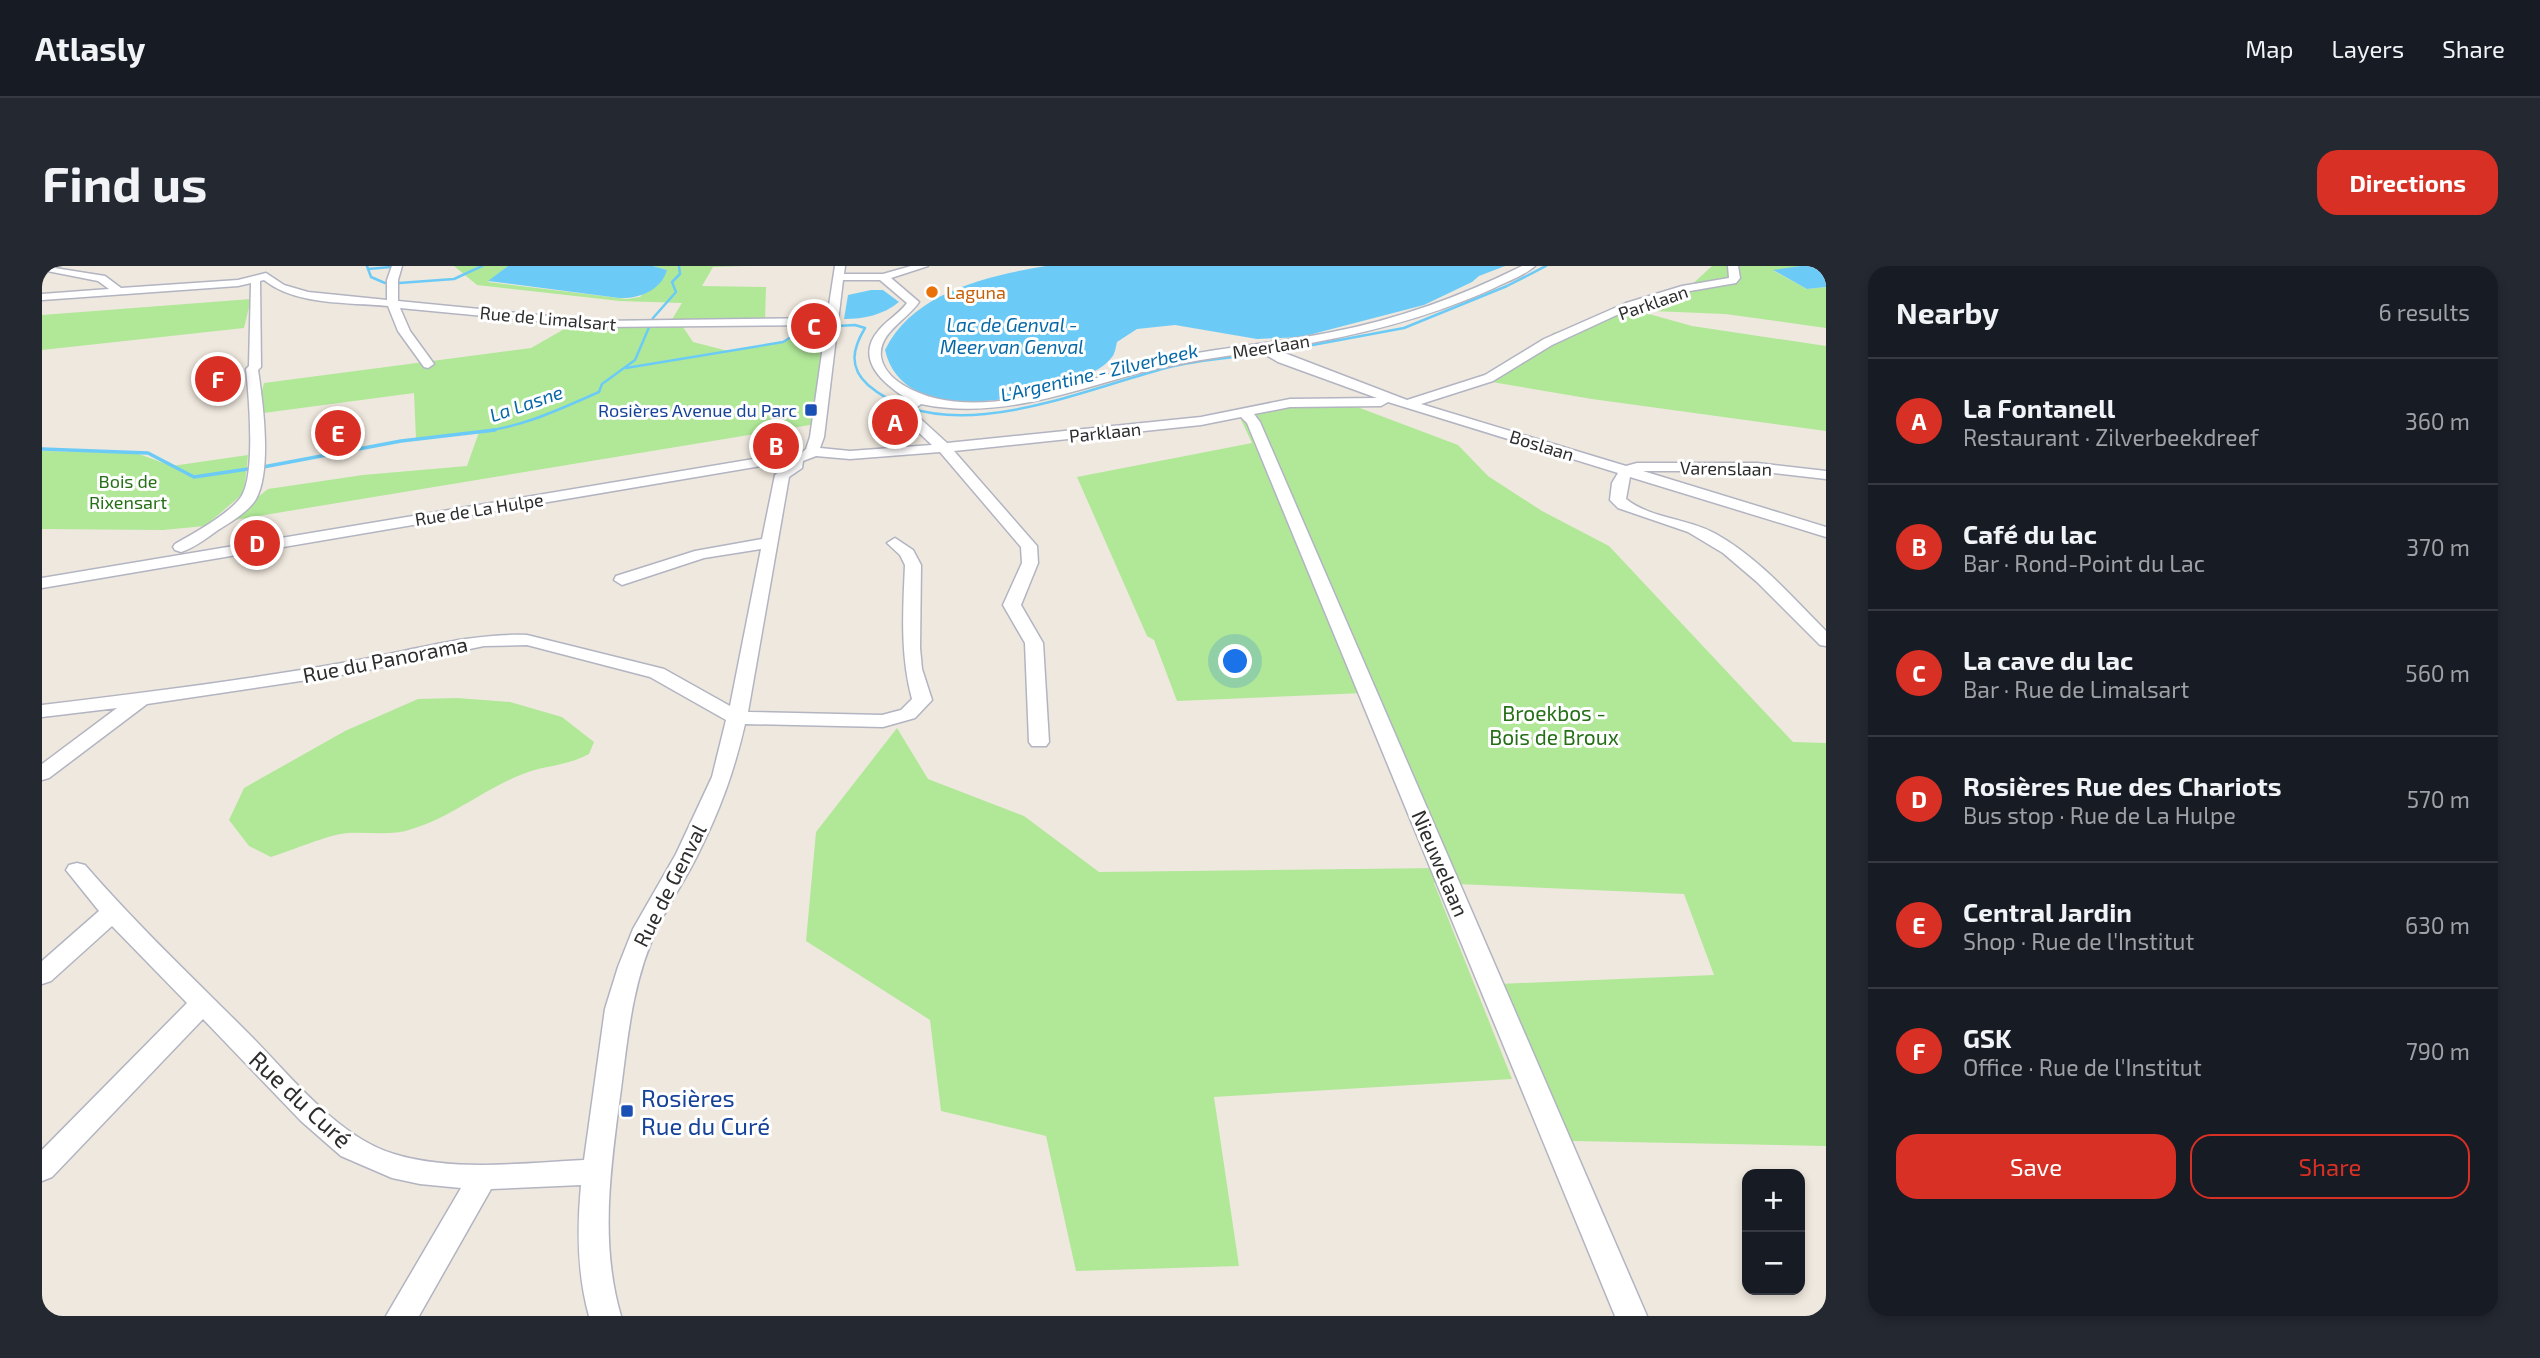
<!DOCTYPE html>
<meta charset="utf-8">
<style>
body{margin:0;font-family:"Exo 2",sans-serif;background:#242831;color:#f1f3f6}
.controls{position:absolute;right:21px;bottom:21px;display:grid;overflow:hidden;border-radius:14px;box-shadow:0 4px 10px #0003}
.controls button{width:63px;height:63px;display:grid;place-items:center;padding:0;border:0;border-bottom:2px solid #363941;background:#171b24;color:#f1f3f6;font:35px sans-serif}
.you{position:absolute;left:1194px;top:396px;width:24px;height:24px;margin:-18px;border:5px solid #fff;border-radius:50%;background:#1a73e8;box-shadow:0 0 0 10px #1a73e833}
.badge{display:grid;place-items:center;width:46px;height:46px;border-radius:50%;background:#d93025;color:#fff;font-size:23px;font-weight:700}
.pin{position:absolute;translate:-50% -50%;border:4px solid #fff;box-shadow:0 2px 7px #0006}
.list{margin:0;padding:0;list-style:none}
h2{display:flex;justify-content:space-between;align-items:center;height:91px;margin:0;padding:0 28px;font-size:30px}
h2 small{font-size:23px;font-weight:400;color:#9ea1a6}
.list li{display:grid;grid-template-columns:46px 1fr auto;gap:21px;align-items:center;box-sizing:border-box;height:126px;padding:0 28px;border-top:2px solid #363941}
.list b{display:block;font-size:26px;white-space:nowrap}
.list p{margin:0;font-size:23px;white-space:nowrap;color:#9ea1a6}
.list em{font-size:23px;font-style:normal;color:#9ea1a6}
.actions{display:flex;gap:14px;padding:21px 28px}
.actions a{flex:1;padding:16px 0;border:2px solid #d93025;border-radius:21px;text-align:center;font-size:24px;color:#d93025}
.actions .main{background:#d93025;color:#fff}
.map{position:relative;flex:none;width:1784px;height:1050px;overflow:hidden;border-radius:21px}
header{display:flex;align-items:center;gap:42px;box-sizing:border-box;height:98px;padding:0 35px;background:#171b24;border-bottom:2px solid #363941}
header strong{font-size:33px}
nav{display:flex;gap:38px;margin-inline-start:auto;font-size:24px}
.intro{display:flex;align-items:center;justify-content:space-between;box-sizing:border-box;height:168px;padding:0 42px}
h1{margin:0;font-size:49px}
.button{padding:18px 32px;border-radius:21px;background:#d93025;color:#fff;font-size:24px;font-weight:700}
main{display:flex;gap:42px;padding:0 42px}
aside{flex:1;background:#171b24;border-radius:21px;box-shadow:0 4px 10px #0003}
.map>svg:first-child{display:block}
.green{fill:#b0e898}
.water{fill:#6ccbf6}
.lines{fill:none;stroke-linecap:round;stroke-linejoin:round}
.stream-far1{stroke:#6ccbf6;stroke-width:2.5}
.stream{stroke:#6ccbf6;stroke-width:3.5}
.minor-casing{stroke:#b2b4c1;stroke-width:3}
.minor{fill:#fff;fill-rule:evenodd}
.wall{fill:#aea9a3}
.building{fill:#cac5be;stroke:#8d8a85;stroke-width:2}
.food-dot{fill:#e8710a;stroke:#fff;stroke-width:2.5}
.transit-dot{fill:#1a4fb4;stroke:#fff;stroke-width:2.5}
.labels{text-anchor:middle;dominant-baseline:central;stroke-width:6;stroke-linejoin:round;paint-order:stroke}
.far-food-label{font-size:18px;fill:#c56008;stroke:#fff;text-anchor:start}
.far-street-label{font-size:18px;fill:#2d2d2d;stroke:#fff}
.far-transit-label{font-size:18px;fill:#164399;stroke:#fff;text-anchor:end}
.far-park-label{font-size:18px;fill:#257016;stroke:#fff}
.far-water-label{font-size:19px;font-style:italic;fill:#0568a8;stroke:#fff}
.street-label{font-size:21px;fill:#2d2d2d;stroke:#fff}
.park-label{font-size:21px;fill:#257016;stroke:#fff}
.near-transit-label{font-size:24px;fill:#164399;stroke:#fff;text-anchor:start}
.near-street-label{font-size:24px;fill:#2d2d2d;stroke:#fff}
</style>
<header>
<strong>Atlasly</strong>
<nav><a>Map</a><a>Layers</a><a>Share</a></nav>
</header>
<div class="intro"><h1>Find us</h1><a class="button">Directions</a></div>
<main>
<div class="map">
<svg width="1784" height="1050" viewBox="0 0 1784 1050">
<rect width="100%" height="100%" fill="#efe8de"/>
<g class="green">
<polygon points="412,0 466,0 446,16 585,33 598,31 625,4 611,0 704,0 671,1 660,20 724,21 723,54 641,61 651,76 686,85 783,68 780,157 186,255 226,223 321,209 425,200 437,166 374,173 372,127 214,148 222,117 489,82 540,53 629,55 640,37 578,35 435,19"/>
<polygon points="1670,0 1758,0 1732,5 1765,23 1784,21 1784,62 1683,48 1611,45 1634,33"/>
<polygon points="209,33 202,62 0,84 0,49"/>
<polygon points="1589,43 1650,60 1784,80 1784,165 1550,133 1450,116 1486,94 1511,67"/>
<polygon points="1268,136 1310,139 1416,179 1446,210 1500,245 1567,280 1751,476 1784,477 1784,880 1530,875 1457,718 1672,709 1642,628 1392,617 1470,813 1172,831 1197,1000 1034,1005 1004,870 899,845 888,754 764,675 774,566 855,462 886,513 982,550 1057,606 1396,602 1322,427 1135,435 1112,374 1105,370 1035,211 1210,177 1195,145"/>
<polygon points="0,185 94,187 130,200 206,189 202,227 163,260 121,264 0,263"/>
<path d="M415 432 468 436 520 451 552 476 547 488C522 501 503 499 481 508 442 523 410 551 370 563 350 570 328 566 306 567 284 569 252 584 229 591L207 580 187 554 202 522 303 465 376 433Z"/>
</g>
<g class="water">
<path d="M466 0H611L625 4C619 25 596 33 577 32L446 15Z"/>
<path d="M1004 0H1463L1437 10 1430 16 1382 39 1259 71 1215 73 1133 59 1095 63 1075 76C1074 80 1073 88 1070 91 1061 104 1042 110 1028 115 977 136 860 159 843 84 871 26 945 10 1004 0Z"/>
<polygon points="1758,0 1784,0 1784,21 1765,23 1731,4"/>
<path d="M829 24H841L857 36C841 49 822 53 802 53L806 29Z"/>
</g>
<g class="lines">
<g class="stream-far1">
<polyline points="325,0 329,11 343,17"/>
<polyline points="326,3 349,1"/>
<polyline points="357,17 412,13 440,0"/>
<path d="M795 60 813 59 823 62C811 82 806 101 826 119 904 186 1039 124 1124 102 1156 93 1191 92 1224 87"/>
<polyline points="1233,86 1362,62 1465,20 1504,0"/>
<polyline points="584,102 741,76 756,67 784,62"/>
<path d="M438 166C481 161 518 143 557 126L560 118 593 94 611 52 634 26 630 16 638 8 637 0"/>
</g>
<g class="stream">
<polyline points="0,183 106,187 152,211 206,203"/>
<polyline points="221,201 359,175 453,164"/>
</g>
<g class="minor-casing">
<path id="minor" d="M0 0 63 10 79 22 196 14 224 7 242 19 266 26 345 34V14L350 0H360L356 14V35L558 55 785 52 793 0H803L802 8H841L869 0H886L849 12 877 36C865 54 836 67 839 91 841 103 851 113 861 119 937 165 1049 108 1128 92 1182 81 1236 77 1290 66 1357 53 1420 30 1480 0H1493C1482 10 1464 16 1450 23 1381 54 1307 72 1232 83L1365 134 1443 109 1502 73 1584 37 1640 20 1687 12 1686 0H1696L1698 12 1694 17 1642 26 1592 41 1510 79 1451 115 1379 138 1584 200 1595 197H1715L1784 205V213L1715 205H1601L1784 261V271L1588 211 1584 233C1609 253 1646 252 1674 268 1717 292 1750 331 1784 365V380L1778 379 1715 316 1681 287 1646 266 1576 242 1568 234 1570 217 1576 207 1346 136 1339 140 1248 141 1212 148 1218 156 1605 1050H1573L1205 157 1199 151 1159 159 912 185 995 280 996 297 979 339 1001 377 1007 476 1004 480H990L987 476 983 377 961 339 980 297 979 281 898 186 808 193 774 190 761 195 760 202 747 211 706 446 840 449 859 444 870 433C858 388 861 345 863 299L858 289 845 277 853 272 871 284 879 299 878 382 880 403 890 434 873 452 841 461 703 458C692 506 678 544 656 588 644 613 627 637 615 663 591 713 586 768 579 823 569 898 557 976 579 1050H547C535 1007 535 963 539 919L449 923 377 1050H344L419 922 378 918 350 912 299 890 259 855 161 753 10 911 0 915V884L145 737 70 660 9 715 0 718V695L57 645 24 604 27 599 35 597 43 599C94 658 151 712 206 767 246 807 296 872 352 888 411 906 480 897 542 894L563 743 576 701 591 663 634 588 670 511 684 454 608 411 485 379 442 380 312 407 105 438 7 512 0 514V498L75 442 0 451V439C102 427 205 414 306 396 366 386 424 367 485 369L622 403 688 440 719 283 662 292 580 319 572 314 574 310 653 285 720 273 733 209 746 198 736 197 0 322V312L736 189 755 191 764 183 768 171 784 59 558 61 358 42 368 65 392 98 386 102 382 101 356 65 346 40C306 36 255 40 222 14L218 15 219 101 216 104C221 137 230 204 214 233 206 246 189 256 176 264 165 272 152 282 139 286L133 284 131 281 133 278C152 267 187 248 199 231 214 209 207 130 204 103L207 100 209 17 196 20 0 34V28L67 23 56 15 0 4ZM801 14H838L865 37C857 48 845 54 837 64 811 94 843 119 867 134L856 141 858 149 890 179 808 185 778 182 782 171ZM1217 85 1236 96 1335 132 1248 133 1159 151 905 177 870 145 879 138C955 154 1027 126 1100 106 1139 96 1178 91 1217 85Z"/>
</g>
<use href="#minor" class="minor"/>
</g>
<polygon class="wall" points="851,132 856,143 870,156 871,164 854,165"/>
<polygon class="building" points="851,132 856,143 870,156 853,157"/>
<circle class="food-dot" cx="890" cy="26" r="7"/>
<g class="transit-dot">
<rect x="762" y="137" width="14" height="14" rx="3.5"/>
<rect x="578" y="838" width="14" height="14" rx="3.5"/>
</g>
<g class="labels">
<g class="far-food-label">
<text x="904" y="26">Laguna</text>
</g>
<g class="far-street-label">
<text transform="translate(1611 36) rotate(-19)">Parklaan</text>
<text transform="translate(506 52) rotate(5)">Rue de Limalsart</text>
<text transform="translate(1229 80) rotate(-9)">Meerlaan</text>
<text transform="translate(1063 166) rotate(-6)">Parklaan</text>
<text transform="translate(1500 179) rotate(17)">Boslaan</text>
<text transform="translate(1684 202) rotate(1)">Varenslaan</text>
<text transform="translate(437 243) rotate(-9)">Rue de La Hulpe</text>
</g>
<g class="far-transit-label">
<text x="755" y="144">Rosières Avenue du Parc</text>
</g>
<g class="far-park-label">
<text x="86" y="215">Bois de<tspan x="86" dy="21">Rixensart</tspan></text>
</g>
<g class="far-water-label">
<text x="970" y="58">Lac de Genval -<tspan x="970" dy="22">Meer van Genval</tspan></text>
<text transform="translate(1057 106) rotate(-13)">L'Argentine - Zilverbeek</text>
<text transform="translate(484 137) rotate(-19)">La Lasne</text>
</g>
<g class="street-label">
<text transform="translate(343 393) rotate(-11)">Rue du Panorama</text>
<text transform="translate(1399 597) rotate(67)">Nieuwelaan</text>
<text transform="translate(627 619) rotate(-63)">Rue de Genval</text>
</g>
<g class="park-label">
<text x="1512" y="446">Broekbos -<tspan x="1512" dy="24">Bois de Broux</tspan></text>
</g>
<g class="near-transit-label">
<text x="599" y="831">Rosières<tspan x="599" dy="28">Rue du Curé</tspan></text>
</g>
<g class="near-street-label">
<text transform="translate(259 833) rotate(43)">Rue du Curé</text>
</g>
</g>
</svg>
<div class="controls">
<button>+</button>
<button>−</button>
</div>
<div class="you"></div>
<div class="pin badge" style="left:853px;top:156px">A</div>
<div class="pin badge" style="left:734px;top:180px">B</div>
<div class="pin badge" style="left:772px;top:60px">C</div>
<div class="pin badge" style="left:215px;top:277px">D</div>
<div class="pin badge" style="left:296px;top:167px">E</div>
<div class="pin badge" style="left:176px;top:113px">F</div>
</div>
<aside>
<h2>Nearby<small>6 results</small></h2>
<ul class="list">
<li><span class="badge">A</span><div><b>La Fontanell</b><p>Restaurant · Zilverbeekdreef</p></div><em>360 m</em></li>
<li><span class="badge">B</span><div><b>Café du lac</b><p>Bar · Rond-Point du Lac</p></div><em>370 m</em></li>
<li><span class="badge">C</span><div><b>La cave du lac</b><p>Bar · Rue de Limalsart</p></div><em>560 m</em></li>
<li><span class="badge">D</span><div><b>Rosières Rue des Chariots</b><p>Bus stop · Rue de La Hulpe</p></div><em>570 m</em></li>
<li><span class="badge">E</span><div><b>Central Jardin</b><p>Shop · Rue de l'Institut</p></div><em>630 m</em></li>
<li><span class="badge">F</span><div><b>GSK</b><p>Office · Rue de l'Institut</p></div><em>790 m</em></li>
</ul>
<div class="actions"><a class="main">Save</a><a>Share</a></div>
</aside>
</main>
